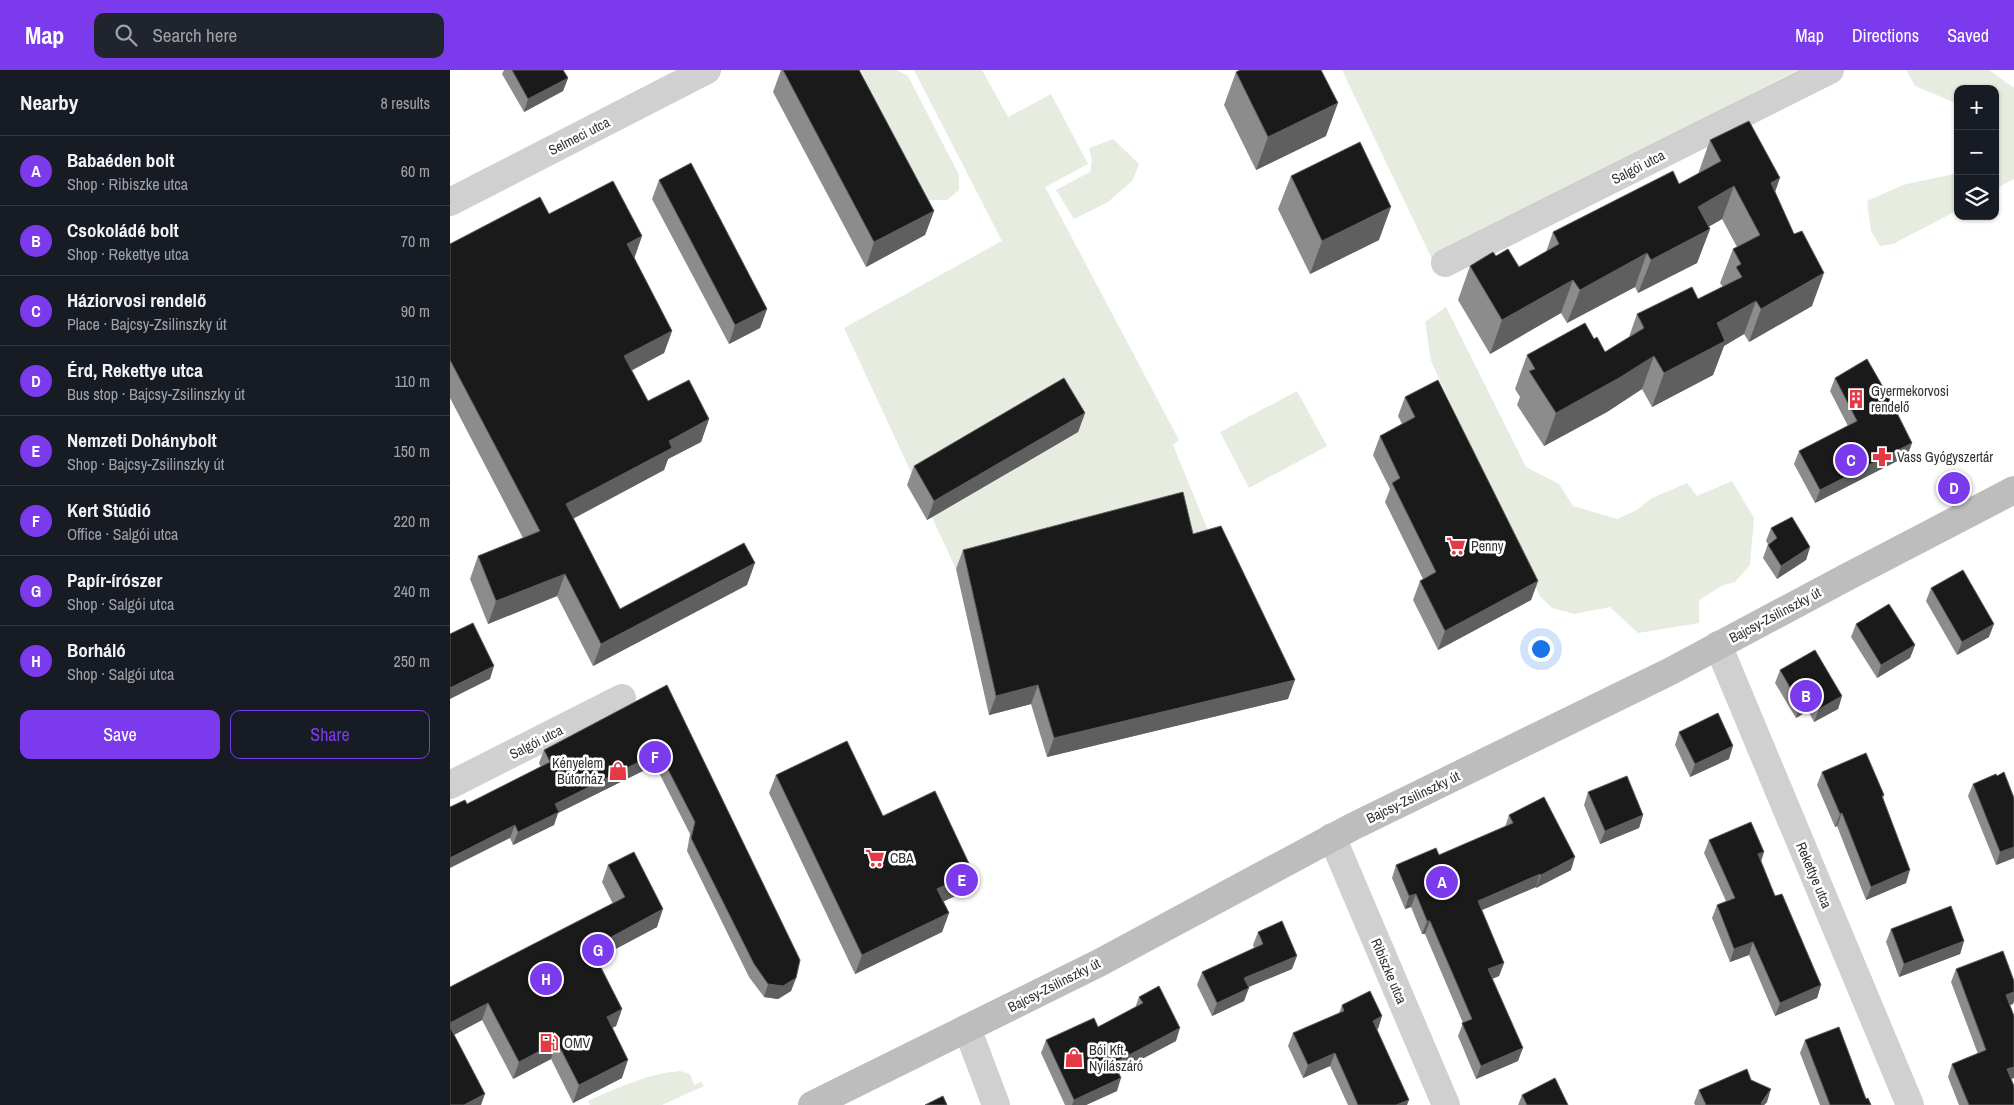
<!DOCTYPE html>
<meta charset="utf-8">
<style>
body{margin:0;font-family:"Archivo Narrow",sans-serif;background:#20242c;color:#f1f3f6}
.controls{position:absolute;right:15px;top:15px;display:grid;overflow:hidden;border-radius:10px;box-shadow:0 1px 4px #0004}
.controls button{width:45px;height:45px;display:grid;place-items:center;padding:0;border:0;border-bottom:1px solid #363941;background:#171b24;color:#f1f3f6;font:25px sans-serif}
.you{position:absolute;left:1090px;top:578px;width:18px;height:18px;margin:-12px;border:4px solid #fff;border-radius:50%;background:#1a73e8;box-shadow:0 0 0 8px #1a73e833}
.badge{display:grid;place-items:center;width:32px;height:32px;border-radius:50%;background:#7c3aed;color:#fff;font-size:16px;font-weight:700}
.pin{position:absolute;translate:-50% -50%;border:2px solid #fff;box-shadow:0 1px 5px #0006}
.list{margin:0;padding:0;list-style:none}
h2{display:flex;justify-content:space-between;align-items:center;height:65px;margin:0;padding:0 20px;font-size:21px}
h2 small{font-size:16px;font-weight:400;color:#9ea1a6}
.list li{display:grid;grid-template-columns:32px 1fr auto;gap:15px;align-items:center;box-sizing:border-box;height:70px;padding:0 20px;border-top:1px solid #363941}
.list b{display:block;font-size:19px;white-space:nowrap}
.list p{margin:0;font-size:16px;white-space:nowrap;color:#9ea1a6}
.list em{font-size:16px;font-style:normal;color:#9ea1a6}
.actions{display:flex;gap:10px;padding:15px 20px}
.actions a{flex:1;padding:11px 0;border:1px solid #7c3aed;border-radius:10px;text-align:center;font-size:18px;color:#7c3aed}
.actions .main{background:#7c3aed;color:#fff}
.icon{flex:none;width:28px;height:28px;fill:none;stroke:currentColor;stroke-width:2;stroke-linecap:round;stroke-linejoin:round}
.map{position:relative;flex:none;width:1564px;height:1035px;overflow:hidden}
header{display:flex;align-items:center;gap:30px;box-sizing:border-box;height:70px;padding:0 25px;background:#7c3aed;color:#fff}
header strong{font-size:24px}
nav{display:flex;gap:28px;margin-inline-start:auto;font-size:18px}
.search{width:350px;height:45px;background:#20242c;display:flex;align-items:center;gap:12px;box-sizing:border-box;padding:0 18px;border-radius:10px;color:#9ea1a6;font-size:19px}
main{display:flex}
aside{flex:1;background:#171b24}
.map>svg:first-child{display:block}
.green{fill:#e6ecdf}
.lines{fill:none;stroke-linecap:round;stroke-linejoin:round}
.street{stroke:#d0d0d0;stroke-width:28}
.secondary{stroke:#bdbdbd;stroke-width:28}
.wall{fill:#8c8c8c}
.shaded-wall{fill:#5f5f5f}
.building{fill:#1a1a1a;stroke:#5f5f5f}
.labels{text-anchor:middle;dominant-baseline:central;stroke-width:5;stroke-linejoin:round;paint-order:stroke}
.street-label{font-size:14px;fill:#333;stroke:#fff}
.poi-label{font-size:14px;fill:#333;stroke:#fff;text-anchor:start}
</style>
<header>
<strong>Map</strong>
<div class="search"><svg class="icon" aria-label="search" viewBox="0 0 24 24"><circle cx="10" cy="10" r="6"/><path d="M15 15l6 6"/></svg>Search here</div>
<nav><a>Map</a><a>Directions</a><a>Saved</a></nav>
</header>
<main>
<aside>
<h2>Nearby<small>8 results</small></h2>
<ul class="list">
<li><span class="badge">A</span><div><b>Babaéden bolt</b><p>Shop · Ribiszke utca</p></div><em>60 m</em></li>
<li><span class="badge">B</span><div><b>Csokoládé bolt</b><p>Shop · Rekettye utca</p></div><em>70 m</em></li>
<li><span class="badge">C</span><div><b>Háziorvosi rendelő</b><p>Place · Bajcsy-Zsilinszky út</p></div><em>90 m</em></li>
<li><span class="badge">D</span><div><b>Érd, Rekettye utca</b><p>Bus stop · Bajcsy-Zsilinszky út</p></div><em>110 m</em></li>
<li><span class="badge">E</span><div><b>Nemzeti Dohánybolt</b><p>Shop · Bajcsy-Zsilinszky út</p></div><em>150 m</em></li>
<li><span class="badge">F</span><div><b>Kert Stúdió</b><p>Office · Salgói utca</p></div><em>220 m</em></li>
<li><span class="badge">G</span><div><b>Papír-írószer</b><p>Shop · Salgói utca</p></div><em>240 m</em></li>
<li><span class="badge">H</span><div><b>Borháló</b><p>Shop · Salgói utca</p></div><em>250 m</em></li>
</ul>
<div class="actions"><a class="main">Save</a><a>Share</a></div>
</aside>
<div class="map">
<svg width="1564" height="1035" viewBox="0 0 1564 1035">
<rect width="100%" height="100%" fill="#fff"/>
<g class="green">
<polygon points="410,0 446,0 458,6 509,105 509,120 497,130 477,130"/>
<polygon points="464,0 532,0 558,47 601,24 638,94 595,117 729,370 723,375 764,475 566,482 506,499 394,258 552,171"/>
<polygon points="892,0 1347,0 982,189"/>
<polygon points="1458,0 1539,0 1564,18 1564,109 1545,119 1545,19 1508,19 1508,34 1465,16 1457,1"/>
<polygon points="663,69 689,94 683,110 658,132 624,149 606,120 640,102 642,91 639,78"/>
<polygon points="1508,103 1508,140 1443,174 1430,176 1421,161 1417,131 1453,115"/>
<polygon points="996,237 1076,397 1109,414 1123,436 1167,449 1187,440 1202,428 1237,413 1247,426 1282,411 1304,448 1300,495 1285,512 1273,515 1249,530 1249,553 1188,563 1160,537 1124,544 1102,538 1090,526 981,291 975,252"/>
<polygon points="847,321 877,376 799,418 770,362"/>
<path d="M230 1001 240 1004 244 1015 251 1012 254 1016 212 1035H140L138 1031C169 1017 197 1004 230 1001Z"/>
</g>
<g class="lines">
<g class="street">
<polyline points="0,132 257,0"/>
<polyline points="995,193 1380,0"/>
<polyline points="1268,575 1460,1035"/>
<polyline points="0,715 172,628"/>
<polyline points="882,767 996,1035"/>
<polyline points="517,958 546,1035"/>
</g>
<polyline class="secondary" points="362,1035 649,893 902,757 1221,601 1395,508 1564,420"/>
</g>
<g class="wall">
<polygon points="54,0 113,0 118,8 113,21 74,42 52,4"/>
<polygon points="331,0 409,0 484,141 475,165 416,197 323,22"/>
<polygon points="786,2 876,66 806,100 774,35"/>
<polygon points="1260,70 1325,122 1362,236 1299,272 1294,264 1274,276 1263,305 1202,337 1192,319 1157,342 1094,376 1067,335 1070,327 1065,319 1077,285 1144,269 1155,282 1179,267 1187,244 1248,229 1273,217 1270,213 1283,179 1287,177 1272,149 1258,157 1260,159 1247,193 1188,223 1185,217 1117,253 1111,243 1040,284 1008,230 1020,196 1046,186 1069,197 1096,182 1103,162 1229,114 1248,104"/>
<polygon points="841,106 929,170 860,204 828,139"/>
<polygon points="209,110 317,239 310,258 279,274 202,129"/>
<polygon points="99,144 192,166 184,188 222,261 214,283 181,300 198,331 259,349 251,372 218,389 214,400 123,449 170,539 297,515 143,596 107,526 38,554 20,509 28,486 73,468 0,328 0,174"/>
<polygon points="1385,308 1462,373 1457,386 1365,433 1344,394 1349,381 1398,356 1380,321"/>
<polygon points="955,327 1088,511 1081,530 988,580 963,530 970,511 973,509 935,432 940,419 923,385 930,366 952,354 948,346"/>
<polygon points="635,343 628,362 477,450 457,415 464,396"/>
<polygon points="1321,458 1360,477 1356,490 1327,509 1313,488 1318,474 1316,471"/>
<polygon points="743,464 838,629 597,687 581,634 539,645 506,499 513,480"/>
<polygon points="1481,518 1539,567 1507,585 1476,531"/>
<polygon points="1406,554 1465,575 1460,588 1427,608 1401,567"/>
<polygon points="1330,600 1392,626 1388,639 1364,652 1358,641 1346,648 1325,613"/>
<polygon points="217,615 346,908 341,921 328,929 314,927 299,907 237,781 240,764 205,695 108,743 104,755 63,775 60,768 17,734 91,697 89,693 94,680"/>
<polygon points="1229,662 1279,689 1240,707 1225,675"/>
<polygon points="1372,702 1434,725 1433,729 1456,813 1416,830 1387,756 1385,757 1367,715"/>
<polygon points="326,705 433,746 516,821 493,831 499,843 492,862 405,904 319,723"/>
<polygon points="1523,714 1564,728 1564,788 1546,795 1518,726"/>
<polygon points="1138,722 1193,745 1189,758 1150,774 1134,735"/>
<polygon points="1059,745 1121,800 1086,818 1086,817 1031,840 1054,893 1049,906 1042,909 1068,991 1026,1009 1008,966 1013,953 975,864 972,864 961,837 955,839 942,808 946,795 989,785 1055,757"/>
<polygon points="1259,770 1311,791 1325,826 1371,915 1367,928 1325,946 1299,885 1280,892 1262,848 1267,835 1276,831 1254,783"/>
<polygon points="158,795 207,857 147,889 172,939 166,956 162,958 172,1008 123,1033 101,989 63,1009 32,950 4,965 0,1035 0,917 163,834 152,812"/>
<polygon points="1441,859 1514,871 1510,884 1449,907 1436,872"/>
<polygon points="808,862 842,899 798,917 794,931 762,946 747,915 752,902 804,878 803,875"/>
<polygon points="1506,899 1564,911 1564,931 1563,934 1560,935 1564,1008 1561,1009 1564,1035 1509,1035 1498,1007 1502,994 1528,984 1501,912"/>
<polygon points="689,927 726,971 668,1001 667,1021 636,1035 615,1035 591,983 596,970 648,957 685,938"/>
<polygon points="892,935 932,946 927,960 957,1035 898,1035 880,996 853,1008 838,976 843,963 889,943"/>
<polygon points="1355,970 1416,1029 1421,1035 1370,1035 1350,983"/>
<polygon points="1301,1010 1317,1032 1314,1035 1245,1035 1244,1033 1249,1020"/>
<polygon points="1072,1025 1118,1035 1068,1035"/>
</g>
<g class="shaded-wall">
<polygon points="118,8 113,21 74,42 78,29"/>
<polygon points="888,33 876,66 806,100 818,67"/>
<polygon points="1330,108 1318,142 1321,113"/>
<polygon points="1284,116 1272,149 1236,170 1248,137"/>
<polygon points="941,137 929,170 860,204 872,171"/>
<polygon points="484,141 475,165 416,197 424,172"/>
<polygon points="1260,159 1247,193 1188,223 1201,190"/>
<polygon points="192,166 184,189 177,174"/>
<polygon points="1197,183 1185,217 1117,253 1130,220"/>
<polygon points="1374,203 1362,236 1299,272 1311,239"/>
<polygon points="1123,210 1111,243 1040,284 1052,250"/>
<polygon points="1306,231 1294,264 1274,276 1263,305 1202,337 1214,303 1267,253"/>
<polygon points="317,239 310,258 279,274 285,255"/>
<polygon points="222,261 214,283 166,309 174,286"/>
<polygon points="1204,286 1192,319 1157,342 1094,376 1106,343"/>
<polygon points="635,343 628,362 477,450 484,431"/>
<polygon points="259,349 251,372 218,389 214,400 107,457 116,434 219,371"/>
<polygon points="1462,373 1457,386 1365,433 1370,420"/>
<polygon points="1360,477 1356,490 1327,509 1331,496"/>
<polygon points="305,493 297,515 143,596 151,574"/>
<polygon points="115,504 107,526 38,554 46,531"/>
<polygon points="1088,511 1081,530 988,580 995,561"/>
<polygon points="1544,554 1539,567 1507,585 1512,572"/>
<polygon points="1465,575 1460,588 1427,608 1431,595"/>
<polygon points="44,596 40,609 0,629 0,618"/>
<polygon points="845,610 838,629 597,687 604,668"/>
<polygon points="588,615 581,634 539,645 546,626"/>
<polygon points="1392,626 1388,639 1364,652 1369,639"/>
<polygon points="1363,628 1358,641 1346,648 1350,635"/>
<polygon points="1283,676 1279,689 1240,707 1245,694"/>
<polygon points="209,682 205,695 108,743 104,755 63,775 68,762 105,734"/>
<polygon points="1392,743 1387,756 1385,757 1390,744"/>
<polygon points="1193,745 1189,758 1150,774 1155,761"/>
<polygon points="65,755 60,768 0,798 0,788"/>
<polygon points="1564,777 1564,788 1546,795 1550,782"/>
<polygon points="1314,782 1310,795 1308,784"/>
<polygon points="1125,787 1121,800 1086,818 1091,805"/>
<polygon points="1460,800 1456,813 1416,830 1421,817"/>
<polygon points="523,802 516,821 480,838 487,819"/>
<polygon points="1090,804 1086,817 1023,844 1028,831"/>
<polygon points="966,824 961,837 955,839 959,826"/>
<polygon points="213,839 207,857 135,895 141,878"/>
<polygon points="499,843 492,862 405,904 412,885"/>
<polygon points="977,851 980,851 975,864 972,864"/>
<polygon points="1514,871 1510,884 1449,907 1454,894"/>
<polygon points="1303,872 1299,885 1280,892 1284,879"/>
<polygon points="847,886 842,899 789,921 794,908"/>
<polygon points="1054,893 1049,906 1034,912 1038,899"/>
<polygon points="346,908 341,921 328,929 314,927 318,914"/>
<polygon points="1371,915 1367,928 1325,946 1330,933"/>
<polygon points="799,918 794,931 762,946 767,933"/>
<polygon points="1564,922 1564,931 1563,934 1551,938 1556,925"/>
<polygon points="38,933 32,950 0,967 0,953"/>
<polygon points="172,939 166,956 150,964 157,947"/>
<polygon points="932,946 928,959 919,964 923,951"/>
<polygon points="730,958 726,971 660,1006 664,993"/>
<polygon points="107,972 101,989 63,1009 69,992"/>
<polygon points="1073,978 1068,991 1026,1009 1031,996"/>
<polygon points="885,983 880,996 853,1008 858,995"/>
<polygon points="178,990 172,1008 123,1033 129,1015"/>
<polygon points="1564,997 1564,1008 1553,1012 1557,999"/>
<polygon points="671,1008 667,1021 636,1035 622,1035 624,1030"/>
<polygon points="1321,1019 1317,1032 1314,1035 1310,1035"/>
<polygon points="35,1024 31,1035 14,1035"/>
<polygon points="959,1030 957,1035 946,1035"/>
</g>
<g class="building">
<polygon points="62,0 113,0 118,8 78,29"/>
<polygon points="333,0 409,0 484,141 424,172"/>
<polygon points="790,0 871,0 888,33 818,67 786,2"/>
<polygon points="1299,51 1330,108 1321,113 1344,164 1352,161 1374,203 1311,239 1306,231 1267,253 1275,271 1214,303 1204,286 1169,308 1106,343 1079,301 1085,299 1077,285 1135,253 1144,269 1147,267 1155,282 1194,258 1187,244 1242,217 1248,229 1292,207 1286,197 1291,194 1283,179 1310,165 1284,116 1248,137 1260,159 1201,190 1197,183 1130,220 1123,210 1052,250 1020,196 1043,182 1046,186 1058,179 1069,197 1109,174 1103,162 1223,101 1229,114 1271,91 1260,70"/>
<polygon points="910,72 941,137 872,171 841,106"/>
<polygon points="241,93 317,239 285,255 209,110"/>
<polygon points="163,111 192,166 177,174 222,261 174,286 198,331 239,310 259,349 219,371 222,378 116,434 170,539 294,473 305,493 151,574 115,504 46,531 28,486 90,461 0,290 0,174 90,127 99,144"/>
<polygon points="1417,289 1441,331 1462,373 1370,420 1349,381 1407,351 1385,308"/>
<polygon points="614,308 635,343 484,431 464,396"/>
<polygon points="988,310 1088,511 995,561 970,511 986,502 942,413 950,408 930,366 965,347 955,327"/>
<polygon points="733,422 743,464 771,456 845,610 604,668 588,615 546,626 513,480"/>
<polygon points="1342,447 1360,477 1331,496 1318,475 1327,468 1321,458"/>
<polygon points="1513,500 1544,554 1512,572 1481,518"/>
<polygon points="1439,534 1465,575 1431,595 1406,554"/>
<polygon points="23,553 44,596 0,618 0,564"/>
<polygon points="1365,580 1392,626 1369,639 1363,628 1350,635 1330,600"/>
<polygon points="217,615 350,890 346,908 333,916 318,914 304,894 241,768 245,752 209,682 105,734 109,742 68,762 65,755 0,788 0,737 15,730 17,734 100,692 94,680"/>
<polygon points="1268,643 1283,676 1245,694 1229,662"/>
<polygon points="397,671 433,746 485,721 523,802 487,819 499,843 412,885 326,705"/>
<polygon points="1416,683 1434,725 1432,726 1460,800 1421,817 1392,743 1390,744 1372,702"/>
<polygon points="1554,702 1564,728 1564,777 1550,782 1523,714 1546,704 1547,706"/>
<polygon points="1177,706 1193,745 1155,761 1138,722"/>
<polygon points="1094,727 1125,787 1091,805 1090,804 1028,831 1054,893 1038,899 1073,978 1031,996 1012,953 1022,949 980,851 977,851 966,824 959,826 946,795 986,778 989,785 1063,753 1059,745"/>
<polygon points="1301,752 1314,782 1308,784 1325,826 1332,824 1371,915 1330,933 1303,872 1284,879 1267,835 1285,828 1259,770"/>
<polygon points="184,782 213,839 141,878 172,939 157,947 178,990 129,1015 107,972 69,992 38,933 0,953 0,917 175,827 158,795"/>
<polygon points="1501,836 1514,871 1454,894 1441,859"/>
<polygon points="832,851 847,886 794,908 799,918 767,933 752,902 813,874 808,862"/>
<polygon points="1553,881 1564,911 1564,922 1556,925 1564,946 1564,997 1557,999 1564,1016 1564,1035 1519,1035 1502,994 1536,980 1506,899"/>
<polygon points="709,916 730,958 664,993 671,1008 624,1030 596,970 644,948 648,957 693,933 689,927"/>
<polygon points="920,921 932,946 923,951 959,1030 946,1035 908,1035 885,983 858,995 843,963 894,941 892,935"/>
<polygon points="0,957 35,1024 14,1035 0,1035"/>
<polygon points="1389,957 1416,1029 1418,1028 1421,1035 1380,1035 1355,970"/>
<polygon points="1297,999 1301,1010 1321,1019 1311,1033 1312,1035 1256,1035 1249,1020"/>
<polygon points="1105,1008 1118,1035 1077,1035 1072,1025"/>
<polygon points="493,1026 497,1035 475,1035"/>
</g>
<defs>
<g id="building-bare" transform="scale(1.5)"><path d="M-4-6H4V6H1V3H-1V6H-4ZM-2.5-4.3h1.7v1.8h-1.7ZM.8-4.3h1.7v1.8H.8ZM-2.5-1h1.7V.8h-1.7ZM.8-1h1.7V.8H.8Z" fill="#e63946" stroke="#fff" stroke-width="2.5" paint-order="stroke"/></g>
<g id="pharmacy-bare" transform="scale(1.5)"><path d="M-2-6h4v4h4v4h-4v4h-4v-4h-4v-4h4Z" fill="#e63946" stroke="#fff" stroke-width="2.5" paint-order="stroke"/></g>
<g id="supermarket-bare" transform="scale(1.5)"><path d="M-6-5.5h2.5l.6 2H6L4.5 2H-2.5L-4.4-4H-6ZM-1.5 3.2a1.3 1.3 0 1 0 .1 0ZM3 3.2a1.3 1.3 0 1 0 .1 0Z" fill="#e63946" stroke="#fff" stroke-width="2.5" paint-order="stroke"/></g>
<g id="shop-bare" transform="scale(1.5)"><path d="M-5-2.5h2.3a2.7 3.5 0 0 1 5.4 0H5L5.5 6h-11ZM-1.5-2.5h3a1.5 2.3 0 0 0-3 0Z" fill="#e63946" stroke="#fff" stroke-width="2.5" paint-order="stroke"/></g>
<g id="fuel-bare" transform="scale(1.5)"><path d="M-5.5-6h7V0h2V4h1.3V-2.5L3-4.5l.8-.8L6-3V5H2.5V1h-1V6h-7ZM-4.2-4.7v3.2H.2V-4.7Z" fill="#e63946" stroke="#fff" stroke-width="2.5" paint-order="stroke"/></g>
</defs>
<g fill-rule="evenodd">
<use href="#building-bare" x="1406" y="329"/>
<use href="#pharmacy-bare" x="1432" y="387"/>
<use href="#supermarket-bare" x="1006" y="476"/>
<use href="#shop-bare" x="168" y="701"/>
<use href="#supermarket-bare" x="425" y="788"/>
<use href="#fuel-bare" x="99" y="973"/>
<use href="#shop-bare" x="624" y="988"/>
</g>
<g class="labels">
<g class="street-label">
<text transform="translate(129 66) rotate(-27)">Selmeci utca</text>
<text transform="translate(1188 97) rotate(-27)">Salgói utca</text>
<text transform="translate(1325 545) rotate(-28)">Bajcsy-Zsilinszky út</text>
<text transform="translate(86 672) rotate(-27)">Salgói utca</text>
<text transform="translate(963 727) rotate(-26)">Bajcsy-Zsilinszky út</text>
<text transform="translate(1364 805) rotate(67)">Rekettye utca</text>
<text transform="translate(939 901) rotate(67)">Ribiszke utca</text>
<text transform="translate(604 915) rotate(-27)">Bajcsy-Zsilinszky út</text>
</g>
<g class="poi-label">
<text x="1421" y="321">Gyermekorvosi<tspan x="1421" dy="16">rendelő</tspan></text>
<text x="1447" y="387">Vass Gyógyszertár</text>
<text x="1021" y="476">Penny</text>
<text x="153" y="693" text-anchor="end">Kényelem<tspan x="153" dy="16">Bútorház</tspan></text>
<text x="440" y="788">CBA</text>
<text x="114" y="973">OMV</text>
<text x="639" y="980">Bói Kft.<tspan x="639" dy="16">Nyílászáró</tspan></text>
</g>
</g>
</svg>
<div class="controls">
<button>+</button>
<button>−</button>
<button><svg class="icon" aria-label="layers" viewBox="0 0 24 24"><path d="M12 4l9 5-9 5-9-5zM3 14l9 5 9-5"/></svg></button>
</div>
<div class="you"></div>
<div class="pin badge" style="left:992px;top:812px">A</div>
<div class="pin badge" style="left:1356px;top:626px">B</div>
<div class="pin badge" style="left:1401px;top:390px">C</div>
<div class="pin badge" style="left:1504px;top:418px">D</div>
<div class="pin badge" style="left:512px;top:810px">E</div>
<div class="pin badge" style="left:205px;top:687px">F</div>
<div class="pin badge" style="left:148px;top:880px">G</div>
<div class="pin badge" style="left:96px;top:909px">H</div>
</div>
</main>
